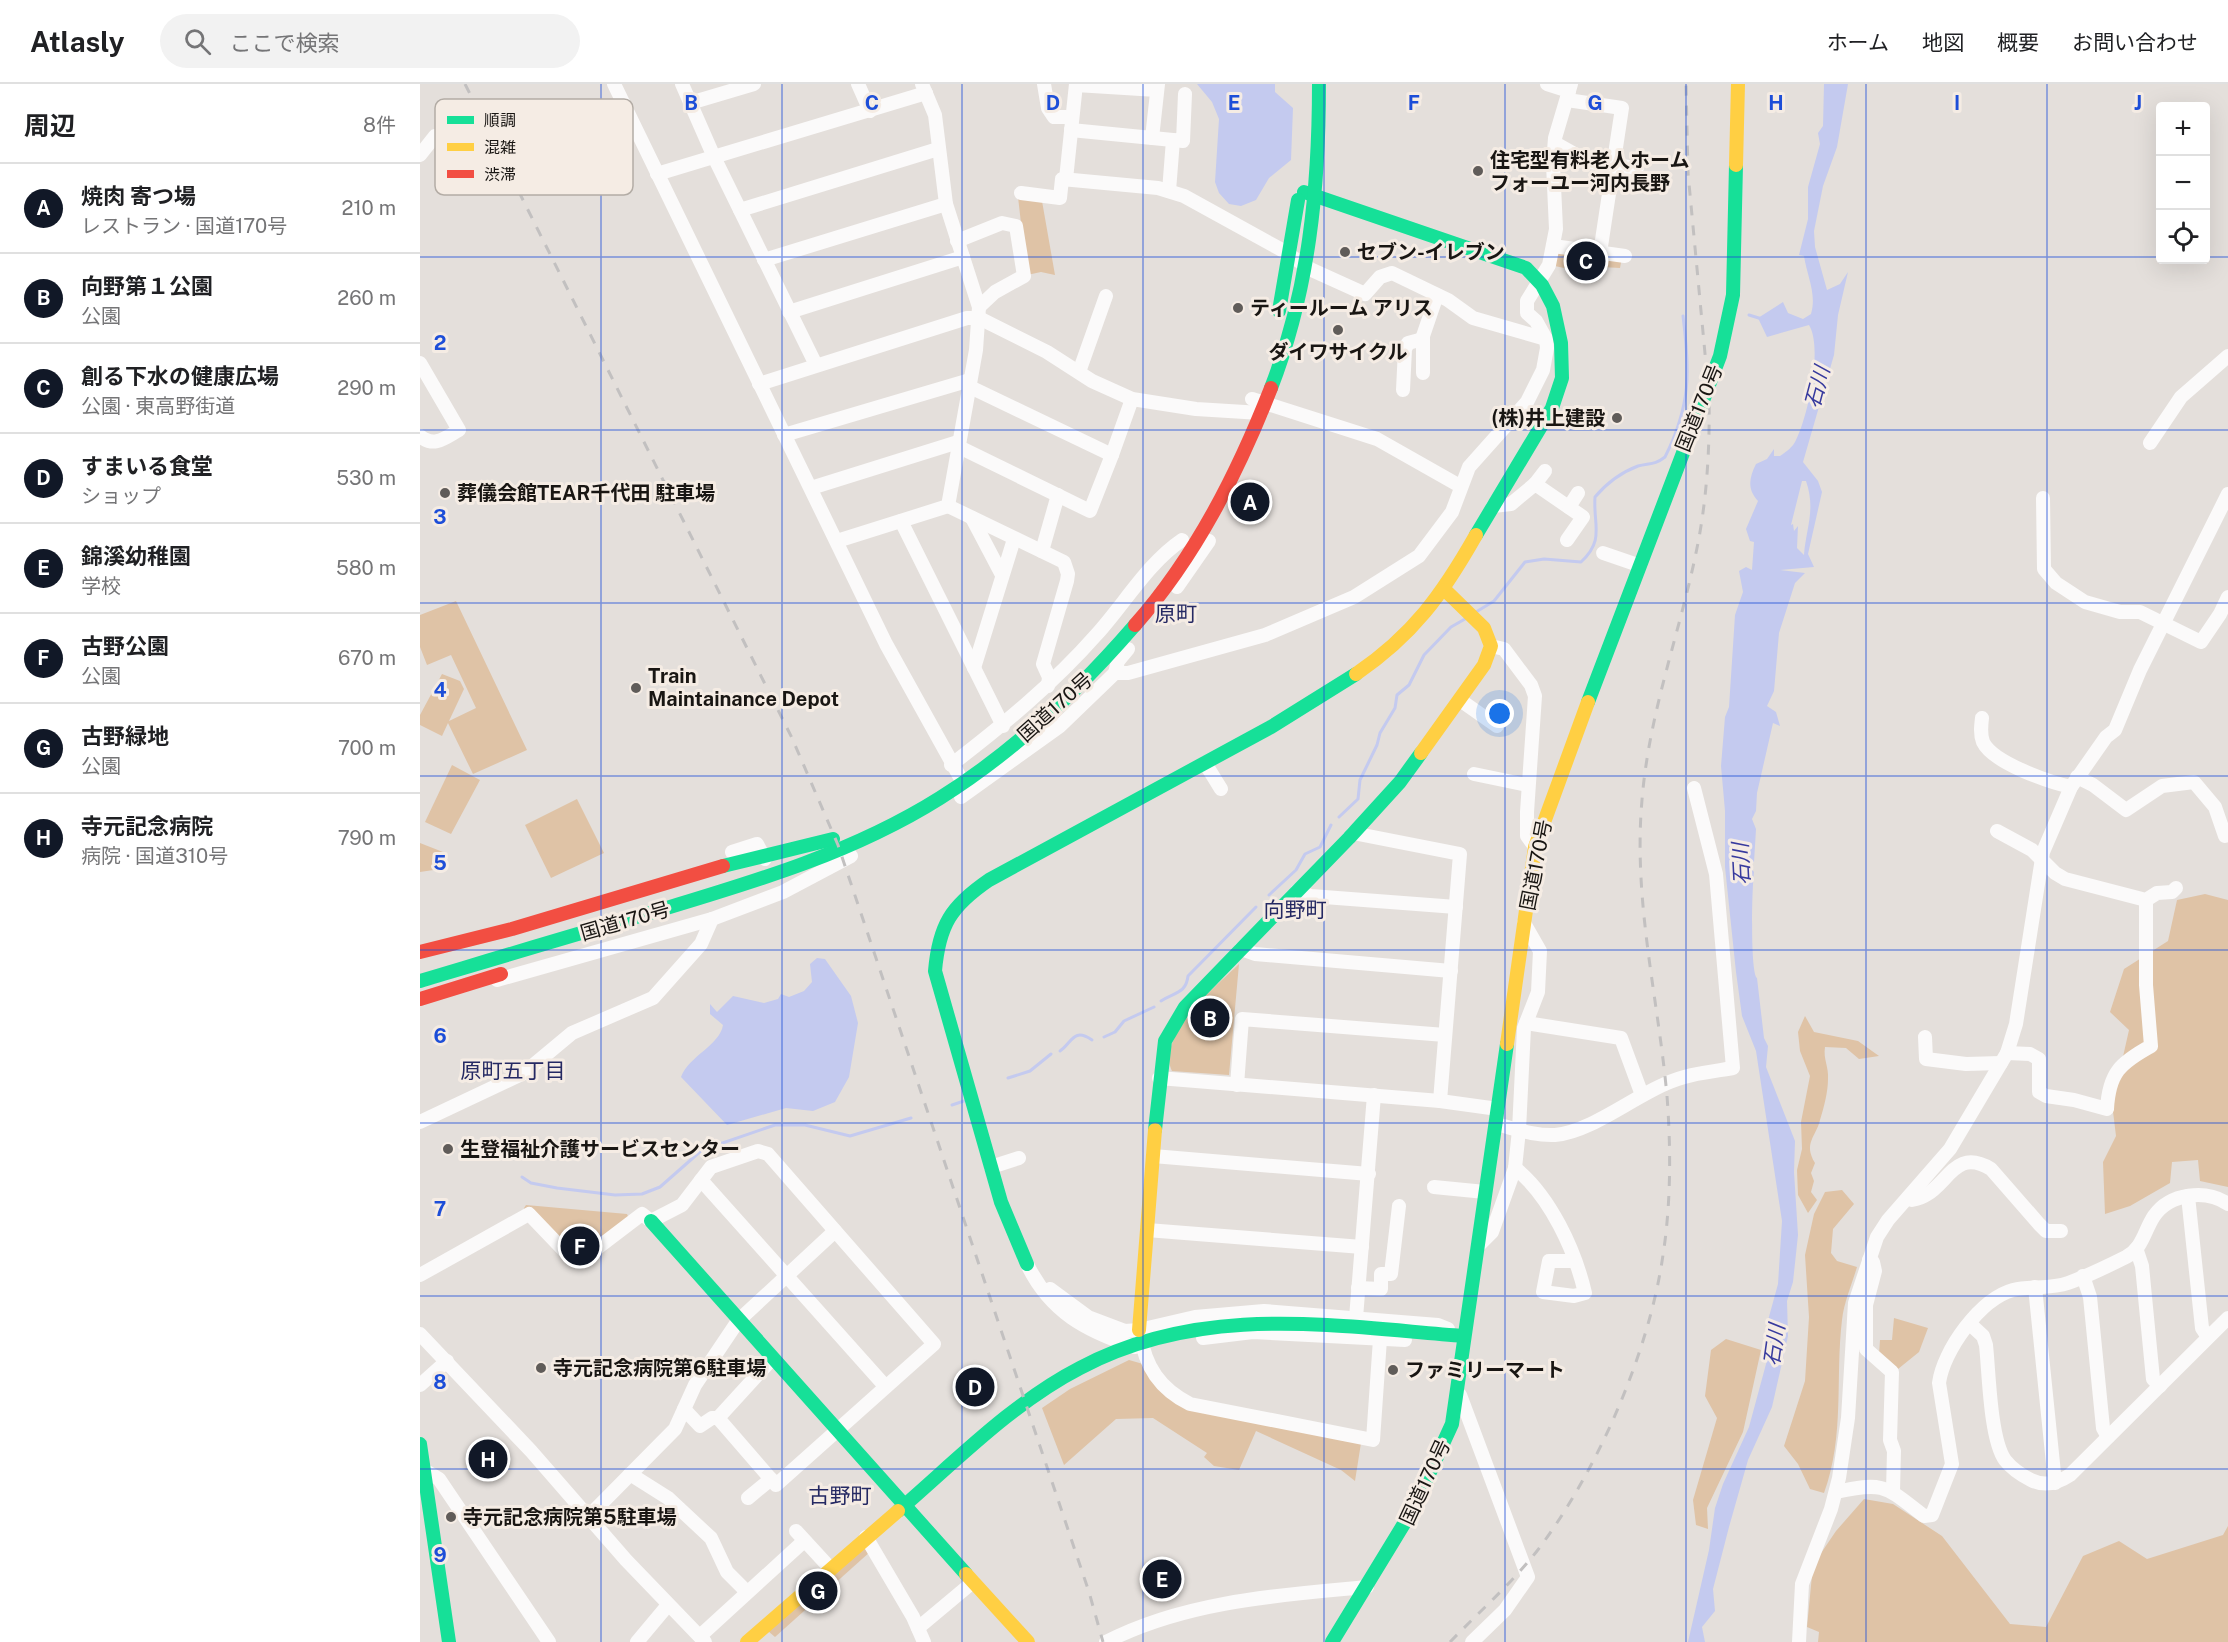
<!DOCTYPE html>
<html lang="ja">
<meta charset="utf-8">
<style>
body{margin:0;font-family:"Public Sans","Noto Sans JP",sans-serif;background:#f2f2f2;color:#202124}
.controls{position:absolute;right:18px;top:18px;display:grid;overflow:hidden;border-radius:6px;box-shadow:0 6px 24px #0002}
.controls button{width:54px;height:54px;display:grid;place-items:center;padding:0;border:0;border-bottom:2px solid #e0e0e0;background:#fff;color:#202124;font:30px sans-serif}
.you{position:absolute;left:1080px;top:630px;width:21px;height:21px;margin:-15px;border:4px solid #fff;border-radius:50%;background:#1a73e8;box-shadow:0 0 0 9px #1a73e833}
.badge{display:grid;place-items:center;width:39px;height:39px;border-radius:50%;background:#111827;color:#fff;font-size:20px;font-weight:700}
.pin{position:absolute;translate:-50% -50%;border:3px solid #fff;box-shadow:0 2px 6px #0006}
.list{margin:0;padding:0;list-style:none}
h2{display:flex;justify-content:space-between;align-items:center;height:78px;margin:0;padding:0 24px;font-size:26px}
h2 small{font-size:20px;font-weight:400;color:#757577}
.list li{display:grid;grid-template-columns:39px 1fr auto;gap:18px;align-items:center;box-sizing:border-box;height:90px;padding:0 24px;border-top:2px solid #e0e0e0}
.list b{display:block;font-size:22px;white-space:nowrap}
.list p{margin:0;font-size:20px;white-space:nowrap;color:#757577}
.list em{font-size:20px;font-style:normal;color:#757577}
.icon{flex:none;width:33px;height:33px;fill:none;stroke:currentColor;stroke-width:2;stroke-linecap:round;stroke-linejoin:round}
.map{position:relative;flex:none;width:1808px;height:1558px;overflow:hidden}
header{display:flex;align-items:center;gap:36px;box-sizing:border-box;height:84px;padding:0 30px;background:#fff;border-bottom:2px solid #e0e0e0}
header strong{font-size:28px}
nav{display:flex;gap:33px;margin-inline-start:auto;font-size:21px}
.search{width:420px;height:54px;background:#f2f2f2;display:flex;align-items:center;gap:15px;box-sizing:border-box;padding:0 21px;border-radius:33px;color:#757577;font-size:22px}
main{display:flex}
aside{flex:1;background:#fff}
.map>svg:first-child{display:block}
.green{fill:#dfc3a6}
.water{fill:#c4caef;fill-rule:evenodd}
.lines{fill:none;stroke-linecap:round;stroke-linejoin:round}
.stream{stroke:#c4caef;stroke-width:3}
.street{stroke:#fbfafa;stroke-width:14}
.fast{stroke:#16e098;stroke-width:14}
.slow{stroke:#ffcf43;stroke-width:14}
.jam{stroke:#f24e42;stroke-width:14}
.rail{stroke:#c2c0c0;stroke-width:3;stroke-dasharray:10 10;stroke-linecap:butt}
.grid{fill:none;stroke:#1d4ed8;stroke-width:1.5;stroke-opacity:0.55}
.poi-dot{fill:#605c59;stroke:#f5ece4;stroke-width:2}
.labels{text-anchor:middle;dominant-baseline:central;stroke-width:6;stroke-linejoin:round;paint-order:stroke}
.poi-label{font-size:20px;font-weight:bold;fill:#191613;stroke:#f5ece4;text-anchor:start}
.street-label{font-size:20px;fill:#191613;stroke:#f5ece4}
.water-label{font-size:21px;font-style:italic;fill:#373a9e;stroke:#f5ece4}
.neighbourhood-label{font-size:21px;fill:#252963;stroke:#f5ece4}
.key{fill:#f5ece4;stroke:#b3aca5;stroke-width:1.5}
.key-label{font-size:16px;fill:#191613}
.grid-label{font-size:20px;text-anchor:middle;font-weight:bold;fill:#1d4ed8;stroke:#f5ece4;stroke-width:6;stroke-linejoin:round;paint-order:stroke}
</style>
<header>
<strong>Atlasly</strong>
<div class="search"><svg class="icon" aria-label="search" viewBox="0 0 24 24"><circle cx="10" cy="10" r="6"/><path d="M15 15l6 6"/></svg>ここで検索</div>
<nav><a>ホーム</a><a>地図</a><a>概要</a><a>お問い合わせ</a></nav>
</header>
<main>
<aside>
<h2>周辺<small>8件</small></h2>
<ul class="list">
<li><span class="badge">A</span><div><b>焼肉 寄つ場</b><p>レストラン · 国道170号</p></div><em>210 m</em></li>
<li><span class="badge">B</span><div><b>向野第１公園</b><p>公園</p></div><em>260 m</em></li>
<li><span class="badge">C</span><div><b>創る下水の健康広場</b><p>公園 · 東高野街道</p></div><em>290 m</em></li>
<li><span class="badge">D</span><div><b>すまいる食堂</b><p>ショップ</p></div><em>530 m</em></li>
<li><span class="badge">E</span><div><b>錦溪幼稚園</b><p>学校</p></div><em>580 m</em></li>
<li><span class="badge">F</span><div><b>古野公園</b><p>公園</p></div><em>670 m</em></li>
<li><span class="badge">G</span><div><b>古野緑地</b><p>公園</p></div><em>700 m</em></li>
<li><span class="badge">H</span><div><b>寺元記念病院</b><p>病院 · 国道310号</p></div><em>790 m</em></li>
</ul>
</aside>
<div class="map">
<svg width="1808" height="1558" viewBox="0 0 1808 1558">
<rect width="100%" height="100%" fill="#e4dfdb"/>
<g class="green">
<polygon points="598,113 622,117 635,191 621,188 607,191"/>
<polygon points="1133,163 1202,173 1200,184 1181,183 1163,188 1130,181"/>
<polygon points="36,517 107,666 53,690 28,639 22,652 0,641 0,631 22,590 40,597 44,605 29,637 56,624 31,571 7,581 0,563 0,531"/>
<polygon points="32,681 60,696 31,750 5,738"/>
<polygon points="157,715 184,769 131,794 105,741"/>
<polygon points="0,759 28,770 20,785 0,788"/>
<polygon points="1785,810 1808,816 1808,1103 1780,1097 1778,1076 1752,1078 1750,1099 1710,1122 1685,1130 1683,1078 1696,1052 1690,1003 1702,977 1709,946 1690,928 1704,885 1748,857 1757,816"/>
<path d="M819 880 809 991 752 987C735 954 797 901 819 880Z"/>
<path d="M1385 932 1394 948 1438 957 1459 972 1439 975 1426 964 1405 963C1403 975 1409 983 1408 995 1408 1008 1404 1023 1400 1036 1396 1053 1383 1059 1395 1079L1391 1089 1394 1097 1391 1108 1397 1116 1388 1129 1378 1111 1377 1086 1382 1065 1381 1038 1390 992 1380 967 1378 948Z"/>
<path d="M1422 1106 1434 1120 1413 1145 1411 1169 1417 1177 1437 1183C1432 1200 1424 1218 1422 1236 1415 1294 1425 1351 1404 1409L1390 1405 1378 1380 1364 1362 1385 1297 1389 1233 1385 1171 1394 1130 1405 1108Z"/>
<polygon points="106,1121 207,1130 210,1137 159,1178 106,1129 104,1124"/>
<polygon points="1474,1234 1508,1244 1499,1268 1478,1285 1459,1271 1460,1256 1472,1256"/>
<polygon points="1306,1255 1341,1266 1323,1348 1287,1424 1288,1445 1276,1441 1273,1416 1297,1334 1285,1312 1291,1266"/>
<polygon points="709,1276 723,1280 741,1308 768,1326 941,1359 935,1397 921,1386 836,1347 819,1386 794,1382 784,1373 787,1369 733,1334 696,1335 644,1381 622,1324 650,1305"/>
<polygon points="1444,1415 1473,1420 1522,1452 1590,1540 1626,1543 1663,1472 1699,1457 1727,1475 1803,1451 1808,1442 1808,1558 1398,1558 1399,1548 1387,1543 1393,1481 1416,1447"/>
<polygon points="443,1456 451,1467 355,1553 348,1547"/>
</g>
<g class="water">
<polygon points="777,0 855,0 855,8 873,24 871,76 849,94 836,116 821,122 809,120 799,109 795,98 799,35 792,18"/>
<path d="M1404 0H1428L1417 63 1403 102 1394 147 1395 163 1407 206 1420 200 1428 188 1418 231 1414 271 1383 378 1398 397 1402 408 1388 470 1394 483 1360 486 1385 489 1375 499 1359 549 1354 607 1347 622 1356 628 1360 642 1353 639 1337 709 1336 727 1332 735 1336 745 1334 778 1331 779 1330 783 1334 788C1332 802 1330 888 1337 894L1344 954 1348 962 1346 983 1375 1057 1374 1088 1378 1151 1373 1198 1367 1217 1368 1252 1352 1323 1328 1376 1309 1443 1293 1505 1295 1527 1282 1543 1285 1558H1268L1289 1466 1295 1424 1303 1400 1329 1343 1349 1269 1347 1240 1358 1200 1362 1137 1336 967 1322 932 1316 888 1305 783V727L1301 682 1305 633 1309 623 1315 531 1323 508 1319 487 1326 483 1332 486 1334 458 1330 457 1326 445 1338 417C1327 405 1329 394 1336 380L1347 375 1354 365V372H1360C1366 368 1373 363 1376 356 1388 332 1403 264 1389 241L1347 253 1338 234 1363 218 1368 229 1383 235 1391 230C1397 210 1387 192 1384 172L1379 171 1388 135V103L1400 60 1398 49 1403 42ZM1382 397H1386C1396 426 1386 444 1384 471L1377 464 1378 442 1374 447 1373 440 1371 441Z"/>
<path d="M397 874 405 875 431 912 438 939 429 993 415 1018 393 1027 366 1024 307 1041 261 993C269 972 300 961 303 941L290 930V920L297 928 313 912 344 919 358 915 361 910 369 913 384 907 392 898 390 880Z"/>
</g>
<g class="lines">
<g class="stream">
<polyline points="1329,231 1342,235"/>
<path d="M1056 528 1074 517 1105 478 1124 475 1161 478C1185 456 1173 441 1175 413 1186 400 1202 388 1218 382 1229 379 1235 381 1245 373 1271 321 1270 287 1263 232"/>
<polyline points="919,733 938,715 940,696 957,661 960,649 975,624 977,611 989,601 1004,571 1031,543 1045,535"/>
<polyline points="849,811 876,786 885,770 900,763 911,741"/>
<path d="M741 917C754 908 766 910 768 892L836 823"/>
<polyline points="684,953 695,948 704,937 734,923"/>
<path d="M640 967C652 959 653 943 672 956"/>
<polyline points="588,994 610,987 631,970"/>
<polyline points="532,1021 544,1017"/>
<polyline points="102,1093 111,1099 137,1104 195,1111 222,1110 240,1103 282,1066 355,1041 385,1041 430,1052 491,1034"/>
</g>
<g class="street">
<polyline points="194,0 466,560 546,704"/>
<polyline points="262,0 294,73 396,281"/>
<polyline points="438,0 450,27"/>
<polyline points="624,0 628,24 634,33 652,33"/>
<polyline points="1127,0 1149,7"/>
<polyline points="656,1 737,6"/>
<polyline points="1147,16 1202,24 1180,169"/>
<polyline points="270,19 334,0"/>
<polyline points="651,46 763,57 765,10"/>
<polyline points="732,54 738,0"/>
<polyline points="1135,59 1169,78 1217,84"/>
<polyline points="0,71 15,52"/>
<polyline points="237,90 506,9"/>
<polyline points="646,95 656,0"/>
<polyline points="749,107 753,56"/>
<polyline points="601,109 640,114 642,95 738,104 764,112 862,166 892,186 945,210 960,193 972,189 1028,216 1053,234 1126,255"/>
<polyline points="320,126 518,65"/>
<polyline points="537,157 582,139 596,142 604,192 575,208 559,223"/>
<polyline points="1133,162 1205,172"/>
<polyline points="344,176 526,120"/>
<polyline points="369,228 543,173"/>
<path d="M0 279 39 346C25 354 14 364 0 352"/>
<polyline points="659,288 686,212"/>
<polyline points="1003,289 1003,252 1017,211"/>
<polyline points="339,300 547,234 559,234 627,268 672,297 712,315 776,325 841,329"/>
<polyline points="983,306 985,265 988,259 1003,255"/>
<polyline points="832,315 957,355 1040,402"/>
<polyline points="364,351 550,296"/>
<polyline points="1730,359 1761,313 1808,272"/>
<polyline points="537,362 670,427 692,371 548,302"/>
<polyline points="692,371 712,315"/>
<polyline points="1115,400 1125,387"/>
<polyline points="391,404 538,358"/>
<polyline points="1623,414 1624,485 1636,499 1665,518 1700,528 1720,528 1781,558 1800,530 1808,513"/>
<polyline points="528,422 644,478 648,490 647,497 623,580 629,593 628,602"/>
<polyline points="1073,422 1091,420 1115,400 1163,433 1147,456"/>
<polyline points="1149,423 1158,409"/>
<polyline points="552,434 582,491"/>
<polyline points="481,437 583,642"/>
<polyline points="417,457 528,422 556,266 559,223 526,120 515,31 502,0"/>
<polyline points="622,467 638,411"/>
<polyline points="1183,469 1218,481"/>
<polyline points="757,503 789,457"/>
<polyline points="1071,562 1084,565 1111,601 1115,612 1107,728 1107,752 1115,763"/>
<polyline points="554,584 594,455"/>
<polyline points="695,589 708,589 845,551 934,513 999,472 1032,428 1049,383 1107,318 1123,286 1127,264 1126,255 1116,237 1107,229 1107,217 1129,181 1136,145 1133,80 1135,54 1151,0"/>
<polyline points="1040,616 1077,642"/>
<path d="M1562 634C1561 642 1560 650 1563 658 1573 679 1629 698 1651 703"/>
<polyline points="785,679 801,705"/>
<path d="M531 681C583 641 633 600 677 550 705 519 728 479 762 456"/>
<polyline points="1054,690 1107,701"/>
<polyline points="1657,693 1673,701 1706,726 1742,702 1774,698 1795,723 1805,752"/>
<polyline points="541,713 640,642 695,589 698,577 708,565"/>
<polyline points="1577,747 1612,766 1635,789 1645,795 1726,816 1737,809 1752,808 1756,804"/>
<polyline points="933,749 1040,770 1020,1017"/>
<polyline points="312,768 337,760 345,775"/>
<polyline points="877,807 891,812 1036,823"/>
<polyline points="821,865 835,870 1031,887"/>
<polyline points="77,896 292,835 363,808 431,772"/>
<polyline points="1106,939 1201,954 1222,1011"/>
<polyline points="1505,953 1506,975 1546,980 1581,979"/>
<path d="M1587 969 1610 970 1619 975V1008L1626 1012 1654 1016 1687 1025C1689 989 1700 979 1731 962L1726 901V816"/>
<polyline points="739,994 1020,1017 1078,1025"/>
<polyline points="817,1001 822,935 1025,951"/>
<polyline points="0,1038 104,989 152,949 233,914 281,860 292,835"/>
<path d="M1076 1040C1096 1045 1115 1052 1135 1051 1170 1048 1212 1014 1245 1000 1266 990 1289 988 1313 984L1296 790 1274 704"/>
<polyline points="733,1072 949,1090"/>
<polyline points="571,1083 599,1074"/>
<path d="M1095 1084C1130 1112 1155 1166 1165 1209L1154 1212 1123 1208 1129 1177H1154"/>
<polyline points="281,1096 465,1302"/>
<polyline points="1014,1103 1065,1108"/>
<polyline points="1768,1112 1782,1244 1788,1253"/>
<path d="M1488 1114 1492 1116C1497 1115 1502 1114 1506 1111 1529 1098 1536 1064 1571 1085L1619 1140 1626 1147H1641"/>
<polyline points="727,1146 942,1163"/>
<polyline points="1058,1162 1072,1148 1095,1084 1099,1046 1104,944 1118,908 1120,867 1104,839"/>
<polyline points="1717,1167 1722,1182 1733,1295 1740,1302"/>
<polyline points="1449,1176 1453,1178 1455,1187 1446,1221 1446,1265 1472,1288 1470,1356 1474,1367 1473,1407"/>
<path d="M607 1180C630 1228 666 1247 715 1263"/>
<polyline points="0,1191 109,1130 153,1176 159,1178 222,1130 231,1137 262,1121 291,1083 338,1067 348,1070 514,1260 356,1401 298,1334 352,1275"/>
<polyline points="1663,1192 1670,1213 1683,1344 1688,1353"/>
<polyline points="1615,1203 1635,1399"/>
<polyline points="938,1204 961,1205 961,1190 971,1190 979,1122"/>
<polyline points="630,1205 668,1233 705,1247 719,1246 775,1233 844,1227 1018,1241 1028,1245"/>
<polyline points="936,1234 954,1011"/>
<path d="M1550 1240 1563 1252 1566 1261C1569 1288 1570 1355 1585 1376 1592 1385 1601 1391 1611 1396 1625 1403 1638 1399 1650 1391L1808 1234"/>
<path d="M720 1249C725 1283 740 1305 770 1320L953 1356 960 1255"/>
<polyline points="0,1250 111,1367 206,1476 285,1558"/>
<polyline points="783,1254 833,1248 985,1256"/>
<polyline points="0,1301 27,1277"/>
<polyline points="1040,1311 1108,1493 1085,1526 1052,1558"/>
<polyline points="264,1325 280,1342 292,1334 298,1334"/>
<polyline points="4,1386 19,1395 129,1558"/>
<polyline points="210,1390 248,1414 291,1454 307,1488 327,1508"/>
<path d="M1416 1408C1465 1397 1466 1403 1504 1432L1512 1431 1532 1380 1519 1299C1523 1267 1560 1215 1593 1206 1611 1202 1631 1205 1648 1199 1668 1192 1688 1182 1706 1173 1723 1164 1724 1147 1734 1132 1750 1109 1786 1105 1808 1120"/>
<polyline points="328,1414 351,1395"/>
<polyline points="167,1434 255,1345 275,1301 318,1237 415,1147"/>
<polyline points="376,1447 410,1484"/>
<polyline points="446,1453 493,1533 504,1558"/>
<polyline points="498,1544 553,1498"/>
<polyline points="280,1552 384,1457"/>
<polyline points="217,1558 248,1521"/>
<path d="M686 1558C765 1517 860 1511 947 1503"/>
<polyline points="1379,1558 1382,1500 1411,1425 1419,1394 1428,1334 1435,1219 1457,1153 1468,1136 1530,1065 1587,969 1596,940 1623,768 1651,703 1686,653 1695,646 1720,586 1808,410"/>
</g>
<g class="fast">
<polyline points="884,108 1106,184 1122,201 1133,222 1141,259 1142,294 1132,324 1056,451"/>
<polyline points="859,227 878,116"/>
<path d="M851 304C889 206 899 104 899 0"/>
<polyline points="1168,618 1300,272 1313,211 1316,81"/>
<polyline points="303,782 413,755"/>
<path d="M0 897C77 874 153 851 230 829 330 799 431 770 520 714 595 667 658 607 715 541"/>
<polyline points="735,1046 745,957 765,923 929,754 980,698 1001,669"/>
<polyline points="231,1137 546,1490"/>
<path d="M607 1180 581 1118 515 887C519 841 531 822 569 796L851 643 936 590"/>
<polyline points="0,1360 29,1558"/>
<path d="M478 1427C535 1378 592 1319 660 1284 783 1219 912 1242 1044 1252"/>
<polyline points="912,1558 993,1425 1032,1340 1087,960"/>
</g>
<g class="slow">
<polyline points="1316,81 1318,0"/>
<path d="M936 590C993 551 1022 511 1056 451"/>
<polyline points="1001,669 1064,581 1071,562 1064,544 1025,506"/>
<polyline points="1087,960 1115,763 1168,618"/>
<polyline points="719,1246 735,1046"/>
<polyline points="546,1490 608,1558"/>
<polyline points="327,1558 478,1427"/>
</g>
<g class="jam">
<path d="M715 541C776 472 818 388 851 304"/>
<polyline points="0,868 92,845 303,782"/>
<polyline points="0,915 81,890"/>
</g>
<g class="rail">
<polyline points="45,0 372,654 418,761 669,1508 683,1558"/>
<path d="M1030 1558C1059 1528 1091 1500 1117 1467 1177 1388 1229 1269 1243 1171 1251 1120 1251 1064 1247 1012 1238 913 1213 817 1222 716 1229 628 1260 549 1277 464 1287 415 1290 363 1289 312L1268 89 1266 0"/>
</g>
</g>
<path class="grid" d="M181 0V1558M362 0V1558M542 0V1558M723 0V1558M904 0V1558M1085 0V1558M1266 0V1558M1446 0V1558M1627 0V1558M0 173H1740M1786 173H1808M0 346H1808M0 519H1808M0 692H1808M0 866H1808M0 1039H1808M0 1212H1808M0 1385H1808"/>
<g class="poi-dot">
<circle cx="1058" cy="87" r="6"/>
<circle cx="925" cy="168" r="6"/>
<circle cx="818" cy="224" r="6"/>
<circle cx="918" cy="246" r="6"/>
<circle cx="1197" cy="334" r="6"/>
<circle cx="25" cy="409" r="6"/>
<circle cx="216" cy="604" r="6"/>
<circle cx="28" cy="1065" r="6"/>
<circle cx="121" cy="1284" r="6"/>
<circle cx="973" cy="1286" r="6"/>
<circle cx="31" cy="1433" r="6"/>
</g>
<g class="labels">
<g class="poi-label">
<text x="1070" y="76">住宅型有料老人ホーム<tspan x="1070" dy="23">フォーユー河内長野</tspan></text>
<text x="937" y="168">セブン-イレブン</text>
<text x="830" y="224">ティールーム アリス</text>
<text x="918" y="268" text-anchor="middle">ダイワサイクル</text>
<text x="1185" y="334" text-anchor="end">(株)井上建設</text>
<text x="37" y="409">葬儀会館TEAR千代田 駐車場</text>
<text x="228" y="592">Train<tspan x="228" dy="23">Maintainance Depot</tspan></text>
<text x="40" y="1065">生登福祉介護サービスセンター</text>
<text x="133" y="1284">寺元記念病院第6駐車場</text>
<text x="985" y="1286">ファミリーマート</text>
<text x="43" y="1433">寺元記念病院第5駐車場</text>
</g>
<g class="street-label">
<text transform="translate(1279 324) rotate(-68)">国道170号</text>
<text transform="translate(635 623) rotate(-42)">国道170号</text>
<text transform="translate(1116 781) rotate(-79)">国道170号</text>
<text transform="translate(205 837) rotate(-16)">国道170号</text>
<text transform="translate(1005 1398) rotate(-65)">国道170号</text>
</g>
<g class="water-label">
<text transform="translate(1397 303) rotate(-75)">石川</text>
<text transform="translate(1321 780) rotate(-93)">石川</text>
<text transform="translate(1354 1261) rotate(-82)">石川</text>
</g>
<g class="neighbourhood-label">
<text x="756" y="529">原町</text>
<text x="875" y="825">向野町</text>
<text x="93" y="986">原町五丁目</text>
<text x="420" y="1411">古野町</text>
</g>
</g>
<rect x="15" y="15" width="198" height="96" rx="9" class="key"/>
<rect x="27" y="32" width="27" height="8" fill="#16e098"/>
<rect x="27" y="59" width="27" height="8" fill="#ffcf43"/>
<rect x="27" y="86" width="27" height="8" fill="#f24e42"/>
<g class="key-label">
<text x="64" y="42">順調</text>
<text x="64" y="69">混雑</text>
<text x="64" y="96">渋滞</text>
</g>
<g class="grid-label">
<text x="271" y="26">B</text>
<text x="452" y="26">C</text>
<text x="633" y="26">D</text>
<text x="814" y="26">E</text>
<text x="994" y="26">F</text>
<text x="1175" y="26">G</text>
<text x="1356" y="26">H</text>
<text x="1537" y="26">I</text>
<text x="1718" y="26">J</text>
<text x="20" y="266">2</text>
<text x="20" y="440">3</text>
<text x="20" y="613">4</text>
<text x="20" y="786">5</text>
<text x="20" y="959">6</text>
<text x="20" y="1132">7</text>
<text x="20" y="1305">8</text>
<text x="20" y="1478">9</text>
</g>
</svg>
<div class="controls">
<button>+</button>
<button>−</button>
<button><svg class="icon" aria-label="locate" viewBox="0 0 24 24"><circle cx="12" cy="12" r="6"/><path d="M12 2v4M12 18v4M2 12h4M18 12h4"/></svg></button>
</div>
<div class="you"></div>
<div class="pin badge" style="left:830px;top:418px">A</div>
<div class="pin badge" style="left:790px;top:934px">B</div>
<div class="pin badge" style="left:1166px;top:177px">C</div>
<div class="pin badge" style="left:555px;top:1303px">D</div>
<div class="pin badge" style="left:742px;top:1495px">E</div>
<div class="pin badge" style="left:160px;top:1162px">F</div>
<div class="pin badge" style="left:398px;top:1507px">G</div>
<div class="pin badge" style="left:68px;top:1375px">H</div>
</div>
</main>
